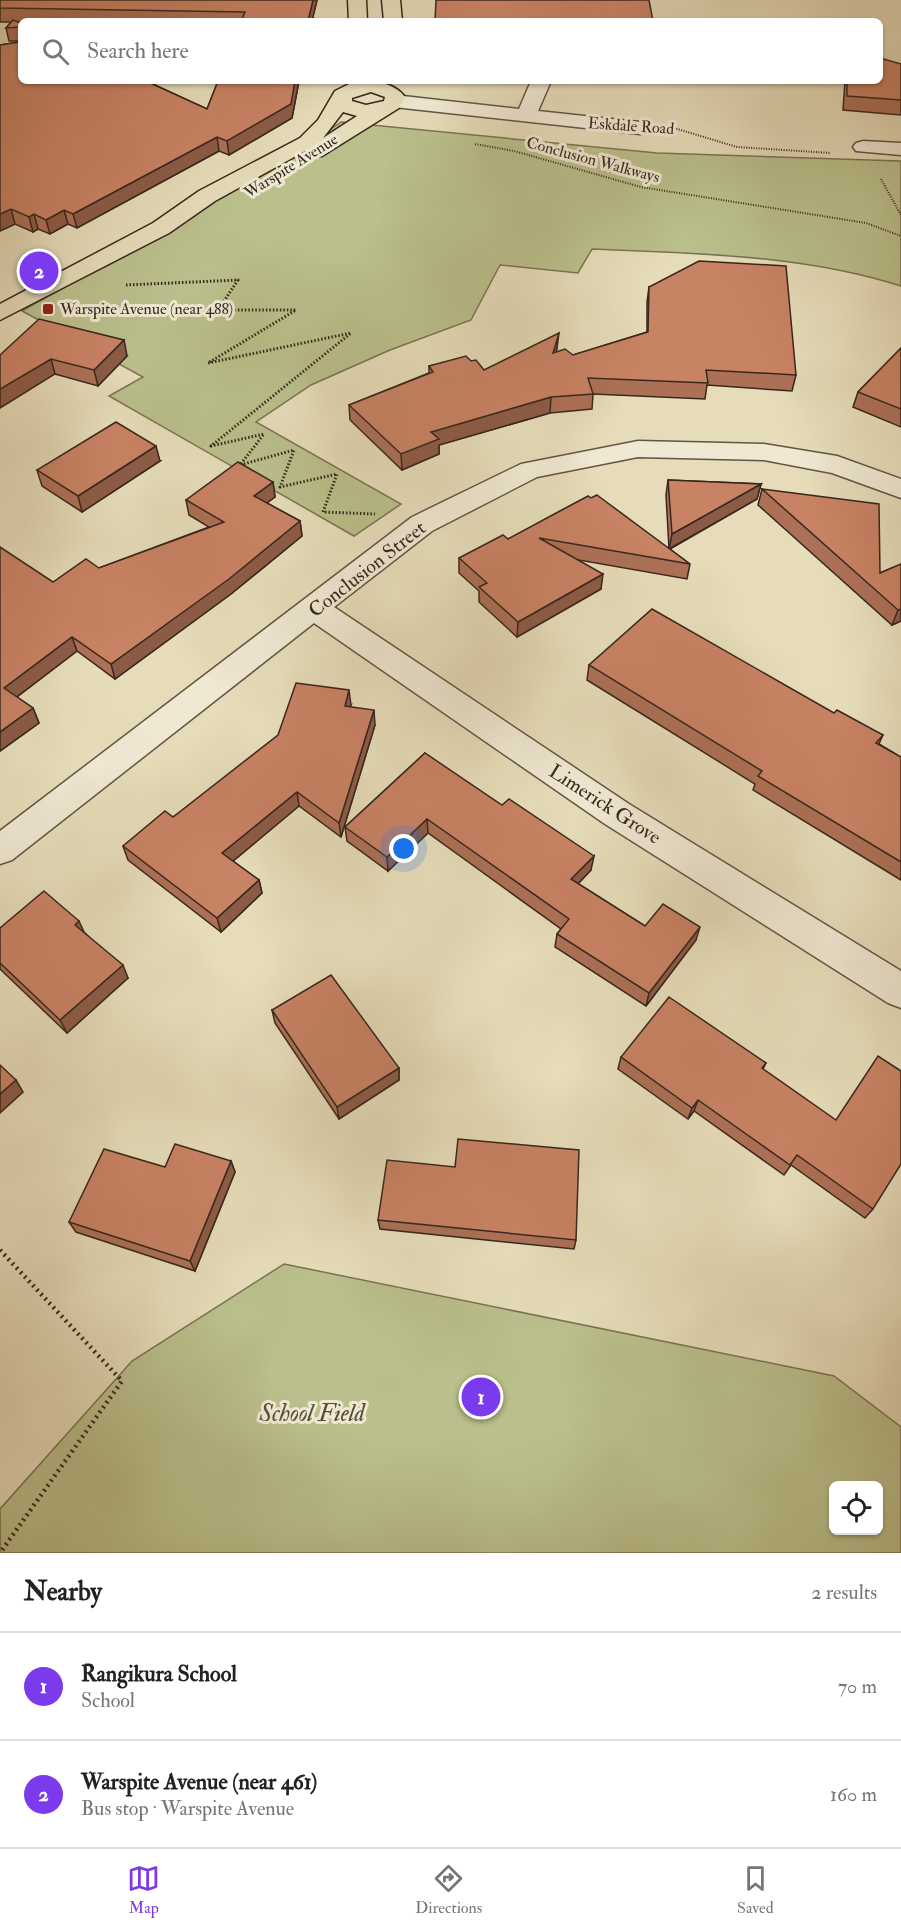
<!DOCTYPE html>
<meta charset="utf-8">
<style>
body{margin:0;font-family:"IM FELL Double Pica",serif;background:#f6f6f6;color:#222}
.controls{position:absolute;right:18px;bottom:18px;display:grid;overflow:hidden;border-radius:9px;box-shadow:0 2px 4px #0004}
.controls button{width:54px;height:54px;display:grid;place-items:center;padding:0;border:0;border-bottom:2px solid #e0e0e0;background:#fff;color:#222;font:30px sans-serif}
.you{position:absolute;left:404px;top:849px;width:21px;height:21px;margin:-15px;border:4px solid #fff;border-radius:50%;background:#1a73e8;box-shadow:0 0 0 9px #1a73e833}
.badge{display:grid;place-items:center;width:39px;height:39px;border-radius:50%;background:#7c3aed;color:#fff;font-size:20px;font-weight:700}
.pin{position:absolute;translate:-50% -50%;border:3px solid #fff;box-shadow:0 2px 6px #0006}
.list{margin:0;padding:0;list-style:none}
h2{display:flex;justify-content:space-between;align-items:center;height:78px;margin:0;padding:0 24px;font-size:26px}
h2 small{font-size:20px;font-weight:400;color:#767676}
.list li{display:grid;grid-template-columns:39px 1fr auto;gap:18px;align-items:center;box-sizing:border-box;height:108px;padding:0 24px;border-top:2px solid #e0e0e0}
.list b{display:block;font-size:22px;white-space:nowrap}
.list p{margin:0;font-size:20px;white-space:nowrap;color:#767676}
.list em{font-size:20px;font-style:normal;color:#767676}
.icon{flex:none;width:33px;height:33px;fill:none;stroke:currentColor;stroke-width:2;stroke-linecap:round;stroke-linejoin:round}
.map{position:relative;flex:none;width:901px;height:1553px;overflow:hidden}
.search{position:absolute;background:#fff;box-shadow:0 2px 4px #0004;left:18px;right:18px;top:18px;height:66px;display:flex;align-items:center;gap:15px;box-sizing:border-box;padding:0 21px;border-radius:9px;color:#767676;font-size:22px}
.sheet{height:294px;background:#fff}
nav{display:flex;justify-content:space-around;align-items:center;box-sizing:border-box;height:84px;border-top:2px solid #e0e0e0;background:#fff;font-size:16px;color:#767676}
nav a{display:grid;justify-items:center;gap:3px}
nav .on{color:#7c3aed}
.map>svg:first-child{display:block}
.green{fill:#babf8b;stroke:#797354;stroke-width:1.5;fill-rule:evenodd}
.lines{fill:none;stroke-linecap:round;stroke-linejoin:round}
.minor-casing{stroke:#645444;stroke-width:3}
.major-casing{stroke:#38271d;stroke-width:3}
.path-far2{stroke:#38271d;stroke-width:2;stroke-dasharray:1 1.5;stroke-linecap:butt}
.path-far1{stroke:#38271d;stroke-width:3;stroke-dasharray:1.5 2;stroke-linecap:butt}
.path{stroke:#38271d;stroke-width:4.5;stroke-dasharray:2 4;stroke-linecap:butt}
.minor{fill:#efe8d2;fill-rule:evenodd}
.major{fill:#e6dcb9;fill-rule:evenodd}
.wall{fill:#ac7056;stroke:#38271d;stroke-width:1.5}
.shaded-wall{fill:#8c5b46;stroke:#38271d;stroke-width:1.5}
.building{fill:#c88264;stroke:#38271d;stroke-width:1.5}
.poi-dot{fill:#8f2418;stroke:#efe8d2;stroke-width:2}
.labels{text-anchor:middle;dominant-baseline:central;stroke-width:6;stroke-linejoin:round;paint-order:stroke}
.far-street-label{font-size:16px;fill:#38271d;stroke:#efe8d2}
.far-poi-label{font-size:16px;fill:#38271d;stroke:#efe8d2;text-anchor:start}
.street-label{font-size:20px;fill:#38271d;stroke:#efe8d2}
.near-park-label{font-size:24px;font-style:italic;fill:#584d38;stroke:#efe8d2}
</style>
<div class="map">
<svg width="901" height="1553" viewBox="0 0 901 1553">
<rect width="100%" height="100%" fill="#e6dcb9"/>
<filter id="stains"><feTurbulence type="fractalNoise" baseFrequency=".00333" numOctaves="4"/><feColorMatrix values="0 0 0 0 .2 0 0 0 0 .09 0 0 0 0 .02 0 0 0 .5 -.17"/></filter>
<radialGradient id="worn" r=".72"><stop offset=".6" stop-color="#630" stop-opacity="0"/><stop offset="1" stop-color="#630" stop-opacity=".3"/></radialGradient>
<g class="green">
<path d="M341 122 657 153 901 161V286C801 254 696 254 592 249L578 273 500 265 471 320 390 350 311 385 256 422 401 504 354 536 109 396 143 377 22 311 282 163Z"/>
<path d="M284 1264 834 1376 901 1427V1553H0V1509L132 1361ZM834 1486H878V1530H834Z"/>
</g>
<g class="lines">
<g class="minor-casing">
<g id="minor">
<polygon points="531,81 551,81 538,111 640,122 647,124 650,128 647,132 640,134 394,107 384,101 394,95 519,109"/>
<polygon points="863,141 901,143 901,155 856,151 853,147 856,143"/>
<polygon points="638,441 764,444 837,456 901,479 901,498 832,473 764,460 638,457 537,477 432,531 334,607 629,804 901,971 901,1008 888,1003 605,824 314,623 12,860 0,864 0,831 412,517 521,464"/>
</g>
</g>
<g class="major-casing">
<g id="major">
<polygon points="348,0 366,0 367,21 349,21"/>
<polygon points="382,0 400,0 402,21 384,21"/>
<path d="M366 81C380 81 396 85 405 97L399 108 322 156H308L305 151 215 201 169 233 0 320V304L153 223 199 191 300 138 318 120 335 91 349 84ZM371 92 385 97 384 101 366 105 352 101V98ZM343 112 357 116 323 138Z"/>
</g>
</g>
<g class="path-far2">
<polyline points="674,128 737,147 831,153"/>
<polyline points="475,144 514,151 641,187 866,223 901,236"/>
<polyline points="881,179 901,215"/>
</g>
<polyline class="path-far1" points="126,285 238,280 218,310 296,310 208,363 351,333 211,446 264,434 240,465 294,450 280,487 337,474 323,512 375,514"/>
<polyline class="path" points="0,1250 122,1381 0,1553"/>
<use href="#minor" class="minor"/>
<use href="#major" class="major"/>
</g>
<g class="wall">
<polygon points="0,0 317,0 312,21 21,21 21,22 18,22 207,109 218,81 299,81 292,118 229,155 219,151 77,228 68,224 50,234 38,229 33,232 15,224 0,231 0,45 19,42 19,41 9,41 6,28 11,22 0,22"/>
<polygon points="901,64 901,115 843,110 845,81 880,81"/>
<polygon points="649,287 796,375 792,391 707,385 705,399 593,394 592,409 550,413 439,445 439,454 402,470 350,420 349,405 429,373 429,366 471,361 484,370 557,348 556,352 573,355 647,332 647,302"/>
<polygon points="901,348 901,427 853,407 858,392"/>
<polygon points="0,355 127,356 98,386 55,374"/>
<polygon points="160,461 82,512 42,486 37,470"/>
<polygon points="668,480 761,484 757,499 670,549 690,564 687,579 579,560 601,589 517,637 479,602 479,591 459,573 459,558 508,539 588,496 669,549 666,495"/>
<polygon points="273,482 275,497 267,503 300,521 302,536 231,594 115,679 77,651 17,697 33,708 39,723 0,751 53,582 99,568 209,527 189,515 186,500"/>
<polygon points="762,489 880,573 901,564 901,621 892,625 758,505"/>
<polygon points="589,665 834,713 883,735 879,744 901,757 901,880 753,790 755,784 587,680"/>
<polygon points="351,705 350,707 375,725 341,837 299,806 233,861 259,880 262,893 221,932 128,860 123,846 173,817"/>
<polygon points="425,753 591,870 578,884 645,926 696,940 646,1006 555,947 557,934 561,929 428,833 388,871 347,841 345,827"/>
<polygon points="0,928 85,933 128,978 67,1033 0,969"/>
<polygon points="272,1010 399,1068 399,1080 339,1119 275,1023"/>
<polygon points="621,1057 766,1063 763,1069 873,1209 865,1218 791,1165 784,1175 694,1111 688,1119 618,1069"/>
<polygon points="231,1161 235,1172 195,1271 76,1232 69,1222"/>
<polygon points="455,1167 576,1240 574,1249 380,1229 378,1220"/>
</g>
<g class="shaded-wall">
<polygon points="313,0 317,0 312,21 308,21"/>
<polygon points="295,81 299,81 292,118 229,155 227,141"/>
<polygon points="217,137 219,151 77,228 73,214"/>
<polygon points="11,209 15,224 0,231 0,214"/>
<polygon points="64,210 68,224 50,234 46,220"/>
<polygon points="34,214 38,229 33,232 29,217"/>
<polygon points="559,333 557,348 552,368 553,353"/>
<polygon points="124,340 127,356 98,386 94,370"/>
<polygon points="51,359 55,374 0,408 0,389"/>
<polygon points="551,397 550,413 439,445 439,454 402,470 401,454 431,432"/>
<polygon points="156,446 160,461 82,512 78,496"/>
<polygon points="273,482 275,497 256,511 254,496"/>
<polygon points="761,484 757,499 669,549 672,534"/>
<polygon points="300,521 302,536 231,594 115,679 111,664"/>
<polygon points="603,574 601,589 517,637 518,622"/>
<polygon points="901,609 901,621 892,625 898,610"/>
<polygon points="72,637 77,651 10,702 4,688"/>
<polygon points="349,690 351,705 346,721 345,706"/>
<polygon points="33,708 39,723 0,751 0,732"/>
<polygon points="374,710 375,725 341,837 339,823"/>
<polygon points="297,792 299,806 226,867 222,853"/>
<polygon points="427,819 428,833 388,871 387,857"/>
<polygon points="594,856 591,870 569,893 571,879"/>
<polygon points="259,880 262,893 221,932 217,918"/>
<polygon points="79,921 85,934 75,925"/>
<polygon points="700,927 696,940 646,1006 649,993"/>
<polygon points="123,965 128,978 67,1033 60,1020"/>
<polygon points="399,1068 399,1080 339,1119 337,1107"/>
<polygon points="16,1080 23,1092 0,1113 0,1094"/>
<polygon points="698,1100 694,1111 688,1119 692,1108"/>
<polygon points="231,1161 235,1172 195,1271 190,1261"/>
</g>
<g class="building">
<polygon points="0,0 313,0 308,21 241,21 245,12 0,8"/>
<polygon points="436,0 649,0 653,21 435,21"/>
<polygon points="13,20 21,23 21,81 146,81 207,109 218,81 295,81 291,104 227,141 217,137 73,214 64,210 46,220 34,214 29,217 11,209 0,214 0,45 19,42 19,27 6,28"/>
<polygon points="880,58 901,64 901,100 847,96 847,81 880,81"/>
<polygon points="699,261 786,266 796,375 706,370 708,383 588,378 593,394 551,397 431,432 439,439 401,454 349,405 433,372 429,366 466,356 471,361 476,360 484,370 559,333 553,353 565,349 573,355 648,332 649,287"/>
<polygon points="39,319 124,340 94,370 51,359 0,389 0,355"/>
<polygon points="901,348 901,409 858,392"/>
<polygon points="116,422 156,446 78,496 37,470"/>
<polygon points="238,462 273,482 254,496 300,521 229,579 111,664 72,637 4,688 33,708 0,732 0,547 53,582 86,559 99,568 224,522 186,500"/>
<polygon points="668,480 761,484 672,534"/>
<polygon points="762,489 879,504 880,573 901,564 901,609 898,610"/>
<polygon points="597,495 690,564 539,538 603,574 518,622 479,587 487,583 459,558 503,535 508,539 588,496 591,498"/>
<polygon points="652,609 834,713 837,710 883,735 876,743 901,757 901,862 758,776 762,771 589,665"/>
<polygon points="296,683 349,690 345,706 374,710 339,823 297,792 222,853 259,880 217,918 123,846 165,811 173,817 278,735"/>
<polygon points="425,753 502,805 509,799 594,856 571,879 645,926 663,904 700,927 649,993 557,934 569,919 427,819 387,857 345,827"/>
<polygon points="44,891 79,921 75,925 123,965 60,1020 0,963 0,928"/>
<polygon points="331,975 399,1068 337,1107 272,1010"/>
<polygon points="669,997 766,1063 762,1068 836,1120 878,1056 901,1071 901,1164 873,1209 797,1155 790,1165 698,1100 692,1108 621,1057"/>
<polygon points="0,1065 16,1080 0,1094"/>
<polygon points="458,1139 579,1150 576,1240 378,1220 387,1160 455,1167"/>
<polygon points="175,1144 231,1161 190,1261 69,1222 104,1149 165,1167"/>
</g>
<rect class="poi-dot" x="42" y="303" width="12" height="12" rx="3"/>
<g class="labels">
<g class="far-street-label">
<text transform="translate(631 126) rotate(4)">Eskdale Road</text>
<text transform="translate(593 160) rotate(15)">Conclusion Walkways</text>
<text transform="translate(291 166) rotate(-32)">Warspite Avenue</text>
</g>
<g class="far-poi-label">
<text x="60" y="309">Warspite Avenue (near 488)</text>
</g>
<g class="street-label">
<text transform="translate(367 569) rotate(-38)">Conclusion Street</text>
<text transform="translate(605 804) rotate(33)">Limerick Grove</text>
</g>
<g class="near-park-label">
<text x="312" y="1413">School Field</text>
</g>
</g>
<rect width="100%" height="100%" filter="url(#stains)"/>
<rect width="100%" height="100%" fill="url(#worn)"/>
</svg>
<div class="controls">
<button><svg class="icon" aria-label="locate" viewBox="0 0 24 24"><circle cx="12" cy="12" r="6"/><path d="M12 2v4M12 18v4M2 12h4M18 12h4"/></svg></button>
</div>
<div class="you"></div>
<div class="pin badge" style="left:481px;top:1397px">1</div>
<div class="pin badge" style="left:39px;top:271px">2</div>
<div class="search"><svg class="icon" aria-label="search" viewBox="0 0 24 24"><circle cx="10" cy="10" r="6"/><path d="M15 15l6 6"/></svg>Search here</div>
</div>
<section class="sheet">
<h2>Nearby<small>2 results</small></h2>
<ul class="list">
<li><span class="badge">1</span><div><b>Rangikura School</b><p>School</p></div><em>70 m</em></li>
<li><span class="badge">2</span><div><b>Warspite Avenue (near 461)</b><p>Bus stop · Warspite Avenue</p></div><em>160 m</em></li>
</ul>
</section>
<nav>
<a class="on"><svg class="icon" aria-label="map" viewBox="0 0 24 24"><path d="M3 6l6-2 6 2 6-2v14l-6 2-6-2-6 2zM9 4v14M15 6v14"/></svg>Map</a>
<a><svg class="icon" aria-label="directions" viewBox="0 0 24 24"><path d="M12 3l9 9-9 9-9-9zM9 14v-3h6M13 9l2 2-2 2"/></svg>Directions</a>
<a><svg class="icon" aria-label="saved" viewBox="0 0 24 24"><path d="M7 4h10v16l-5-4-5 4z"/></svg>Saved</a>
</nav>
